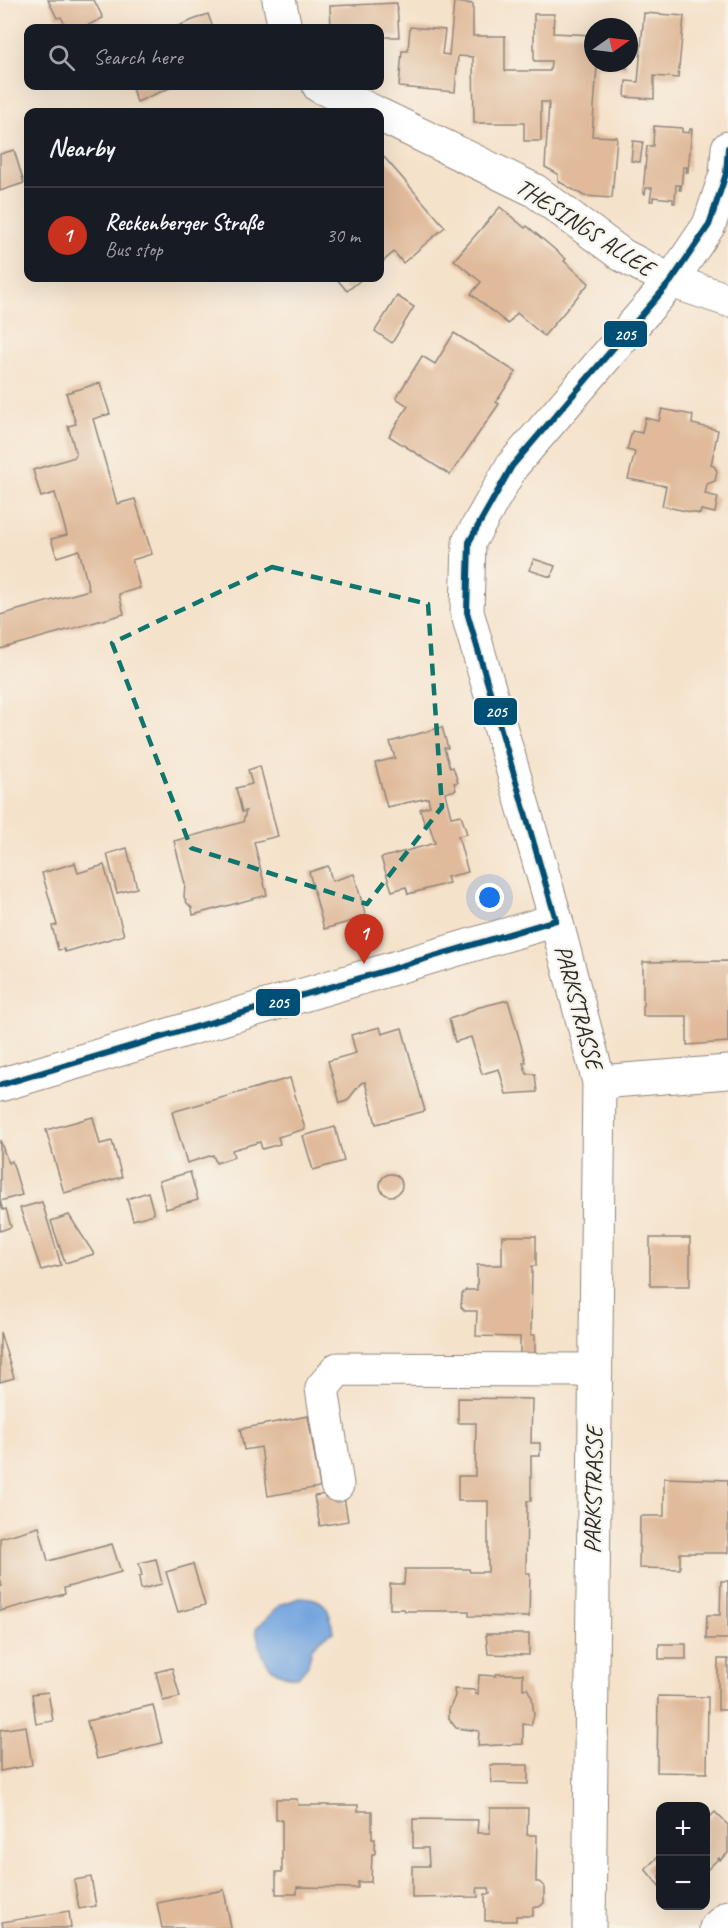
<!DOCTYPE html>
<meta charset="utf-8">
<style>
body{margin:0;font-family:Caveat,sans-serif;background:#20242c;color:#f1f3f6}
.controls{position:absolute;right:18px;bottom:18px;display:grid;overflow:hidden;border-radius:12px;box-shadow:0 6px 24px #0002}
.controls button{width:54px;height:54px;display:grid;place-items:center;padding:0;border:0;border-bottom:2px solid #363941;background:#171b24;color:#f1f3f6;font:30px sans-serif}
.compass{position:absolute;left:584px;top:18px;width:54px;height:54px;border-radius:50%;background:#171b24;box-shadow:0 6px 24px #0002;rotate:76deg}
.you{position:absolute;left:490px;top:898px;width:21px;height:21px;margin:-15px;border:4px solid #fff;border-radius:50%;background:#1a73e8;box-shadow:0 0 0 9px #1a73e833}
.badge{display:grid;place-items:center;width:39px;height:39px;border-radius:50%;background:#c8321e;color:#fff;font-size:20px;font-weight:700}
.pin{position:absolute;translate:-50% -50px;filter:drop-shadow(0 2px 3px #0008)}
.pin::after{content:'';position:absolute;top:32px;width:21px;height:18px;background:inherit;clip-path:polygon(0 0,100% 0,50% 100%)}
.list{margin:0;padding:0;list-style:none}
h2{display:flex;justify-content:space-between;align-items:center;height:78px;margin:0;padding:0 24px;font-size:26px}
h2 small{font-size:20px;font-weight:400;color:#9ea1a6}
.list li{display:grid;grid-template-columns:39px 1fr auto;gap:18px;align-items:center;box-sizing:border-box;height:96px;padding:0 24px;border-top:2px solid #363941}
.list b{display:block;font-size:22px;white-space:nowrap}
.list p{margin:0;font-size:20px;white-space:nowrap;color:#9ea1a6}
.list em{font-size:20px;font-style:normal;color:#9ea1a6}
.icon{flex:none;width:33px;height:33px;fill:none;stroke:currentColor;stroke-width:2;stroke-linecap:round;stroke-linejoin:round}
.map{position:relative;flex:none;width:728px;height:1928px;overflow:hidden}
.search{position:absolute;background:#171b24;box-shadow:0 6px 24px #0002;left:24px;top:24px;width:360px;height:66px;display:flex;align-items:center;gap:15px;box-sizing:border-box;padding:0 21px;border-radius:12px;color:#9ea1a6;font-size:22px}
.panel{position:absolute;background:#171b24;box-shadow:0 6px 24px #0002;left:24px;top:108px;width:360px;height:174px;border-radius:12px}
.map>svg:first-child{display:block}
.water{fill:#74a5df;stroke:#506885;stroke-width:1.5}
.building{fill:#e0ba9a}
.lines{fill:none;stroke-linecap:round;stroke-linejoin:round}
.minor-casing{stroke:#90867b;stroke-width:35}
.minor{stroke:#fff;stroke-width:33}
.bus-1-casing{stroke:#f7f3e8;stroke-width:10}
.bus-1{stroke:#004f76;stroke-width:6}
.marked{fill:none;stroke:#0f766e;stroke-width:4.5;stroke-dasharray:12 8;stroke-linejoin:round}
.labels{text-anchor:middle;dominant-baseline:central;stroke-width:4.5;stroke-linejoin:round;paint-order:stroke}
.street-label{font-size:24px;fill:#2b2b2b;stroke:#f7f3e8}
.line-badge{stroke:#f7f3e8;stroke-width:2}
.badge-label{font-size:16px;text-anchor:middle;font-weight:bold;fill:#fff}
</style>
<div class="map">
<svg width="728" height="1928" viewBox="0 0 728 1928">
<rect width="100%" height="100%" fill="#f7f3e8"/>
<filter id="ink" filterUnits="userSpaceOnUse"><feTurbulence type="fractalNoise" baseFrequency=".0167" numOctaves="2"/><feDisplacementMap in="SourceGraphic" scale="12" xChannelSelector="R" yChannelSelector="G"/><feConvolveMatrix kernelMatrix="1 2 1 2 8 2 1 2 1" color-interpolation-filters="sRGB"/></filter>
<filter id="wash" filterUnits="userSpaceOnUse"><feTurbulence type="fractalNoise" baseFrequency=".008" numOctaves="4" result="noise"/><feDisplacementMap in="SourceGraphic" scale="24" xChannelSelector="R" yChannelSelector="G"/><feGaussianBlur stdDeviation="1.35" result="paint"/><feColorMatrix in="noise" values="0 0 0 0 0 0 0 0 0 0 0 0 0 0 0 0 0 1.4 0 .05"/><feComposite in="paint" operator="in"/></filter>
<g filter="url(#wash)">
<rect width="100%" height="100%" fill="#f5e2cb"/>
<path class="water" d="M302 1597C327 1598 330 1610 333 1632L320 1640 312 1648 308 1665 298 1677C266 1676 261 1656 256 1629L280 1605Z"/>
<g id="blocks">
<g class="building">
<polygon points="48,0 94,0 103,18 82,28 67,28 61,17 57,18"/>
<polygon points="454,2 473,4 473,36 505,36 505,71 550,71 551,61 534,61 534,14 554,14 553,33 593,35 593,63 627,63 627,68 597,66 592,136 617,137 612,198 584,196 558,181 558,174 545,167 549,102 541,102 541,141 524,141 524,123 474,123 473,57 458,56 455,92 399,87 402,51 408,51 410,27 445,30 442,54 449,55"/>
<polygon points="397,3 399,37 380,37 380,28 331,28 330,6"/>
<polygon points="644,13 684,16 678,78 654,76 654,99 625,97 626,81 638,82"/>
<polygon points="208,14 213,28 173,28"/>
<polygon points="131,86 174,86 137,102"/>
<polygon points="654,126 682,128 682,132 689,133 690,129 692,129 688,172 686,172 687,167 683,167 681,190 679,190 680,185 676,185 675,203 673,203 673,199 653,197 653,201 650,201 652,188 646,188 645,194 643,193 647,146 653,146"/>
<polygon points="633,141 643,142 640,162 631,161"/>
<polygon points="14,150 24,183 0,191 0,154"/>
<polygon points="384,157 445,227 403,263 394,252 380,264 380,161"/>
<polygon points="500,207 525,228 527,226 566,259 564,261 589,283 544,336 517,313 508,324 471,294 481,282 454,260"/>
<polygon points="336,278 363,278 347,291"/>
<polygon points="397,296 414,307 392,343 375,331"/>
<polygon points="454,333 516,372 496,402 499,404 450,475 389,436 408,406 396,398 422,356 435,364"/>
<polygon points="100,383 110,414 93,419 117,504 135,499 152,554 132,560 140,588 119,594 124,614 0,649 0,615 89,590 79,550 57,557 51,539 67,535 55,493 41,497 33,470 75,457 76,454 68,426 76,424 66,393"/>
<polygon points="662,409 693,415 692,424 718,430 711,465 714,466 717,471 715,481 707,484 705,494 718,497 715,513 701,510 700,514 662,506 666,486 628,479 635,452 627,450 632,431 642,433 645,418 659,421"/>
<polygon points="534,559 555,566 551,577 529,570"/>
<polygon points="442,727 448,748 444,748 450,768 453,767 458,782 454,783 456,790 445,793 451,817 461,815 467,834 458,836 468,872 447,877 449,883 408,894 406,887 392,891 381,858 435,843 429,824 425,825 420,809 430,806 428,798 387,807 375,763 395,758 390,742"/>
<polygon points="260,766 278,836 254,842 267,895 193,915 192,908 187,903 184,897 185,884 174,841 243,822 246,811 242,812 236,788 252,784 248,770"/>
<polygon points="127,848 137,888 117,893 107,854"/>
<polygon points="75,863 78,873 104,865 124,935 65,952 64,949 58,950 52,926 57,925 42,873"/>
<polygon points="328,866 332,881 354,874 366,917 324,929 309,872"/>
<polygon points="728,961 728,1042 687,1045 687,1016 643,1016 643,962"/>
<polygon points="508,1000 526,1062 523,1063 527,1074 535,1074 537,1092 506,1094 499,1069 482,1074 471,1037 455,1042 449,1019 464,1014 476,1008"/>
<polygon points="380,1027 382,1034 402,1028 425,1111 376,1124 365,1082 361,1083 347,1101 340,1103 328,1061 356,1053 351,1035"/>
<polygon points="290,1078 305,1129 278,1137 280,1144 262,1149 260,1142 232,1150 234,1157 216,1163 213,1155 187,1163 172,1112"/>
<polygon points="93,1117 100,1144 112,1141 122,1177 64,1193 46,1130"/>
<polygon points="335,1127 344,1161 313,1170 303,1136"/>
<polygon points="0,1140 8,1163 12,1161 22,1195 0,1201"/>
<polygon points="190,1172 198,1200 166,1209 159,1181"/>
<circle cx="391" cy="1185" r="11"/>
<polygon points="148,1192 154,1214 133,1220 127,1199"/>
<polygon points="0,1201 3,1210 6,1209 11,1227 0,1231"/>
<polygon points="42,1202 61,1265 41,1270 20,1208"/>
<polygon points="69,1215 94,1254 65,1263 51,1221"/>
<polygon points="502,1236 536,1236 536,1266 532,1266 531,1335 535,1335 535,1358 520,1358 520,1337 476,1336 477,1311 465,1311 461,1307 462,1294 466,1290 477,1290 477,1265 502,1265"/>
<rect x="650" y="1238" width="40" height="48"/>
<polygon points="0,1332 14,1378 0,1382"/>
<polygon points="458,1398 532,1399 531,1443 540,1443 540,1456 531,1456 531,1501 527,1501 526,1573 530,1573 529,1617 469,1616 469,1611 405,1611 404,1609 390,1609 390,1584 404,1584 405,1569 469,1569 470,1572 488,1572 488,1501 458,1501 458,1476 475,1476 476,1423 458,1423"/>
<polygon points="308,1416 320,1487 268,1496 261,1447 244,1450 240,1429"/>
<polygon points="664,1478 728,1480 728,1553 680,1553 680,1569 639,1568 640,1516 664,1516"/>
<polygon points="343,1491 348,1521 320,1526 314,1496"/>
<polygon points="39,1527 48,1561 112,1544 121,1572 64,1588 65,1594 0,1611 0,1587 2,1586 0,1578 0,1538"/>
<polygon points="156,1559 162,1584 141,1589 139,1577 142,1576 139,1563"/>
<polygon points="193,1564 205,1605 178,1612 166,1572"/>
<polygon points="721,1581 728,1581 728,1639 706,1639 707,1615 720,1615"/>
<polygon points="486,1634 529,1634 529,1655 488,1654"/>
<rect x="659" y="1644" width="27" height="15"/>
<rect x="718" y="1659" width="10" height="51"/>
<polygon points="172,1668 180,1697 163,1701 156,1672"/>
<polygon points="496,1674 523,1674 523,1689 527,1688 532,1698 534,1715 531,1725 523,1724 523,1744 478,1746 479,1731 456,1728 449,1719 449,1710 455,1696 454,1689 475,1690 475,1694 478,1694 479,1675 496,1676"/>
<polygon points="48,1692 53,1721 36,1724 32,1694"/>
<polygon points="658,1696 708,1697 707,1773 657,1772"/>
<polygon points="153,1705 162,1743 97,1759 87,1721"/>
<polygon points="26,1726 32,1765 0,1771 0,1730"/>
<polygon points="490,1765 528,1765 528,1784 492,1783"/>
<polygon points="276,1799 297,1799 298,1805 358,1805 358,1811 372,1811 372,1839 375,1839 375,1854 372,1854 371,1882 358,1882 358,1888 297,1887 297,1894 276,1894 276,1872 282,1872 282,1820 276,1820"/>
<polygon points="490,1808 528,1808 527,1835 537,1835 536,1882 539,1882 544,1886 544,1903 539,1907 533,1907 533,1916 516,1916 516,1921 485,1921 485,1894 490,1894 489,1888 477,1888 478,1897 412,1898 412,1866 429,1866 428,1848 413,1848 413,1819 478,1820 477,1833 490,1833"/>
<polygon points="715,1812 728,1825 728,1853 720,1860 719,1858 706,1871 706,1821"/>
<polygon points="660,1855 660,1887 645,1869"/>
<polygon points="91,1877 96,1906 79,1909 74,1880"/>
<polygon points="224,1890 231,1928 162,1928 157,1903"/>
<polygon points="69,1911 71,1928 3,1928 2,1922"/>
</g>
</g>
</g>
<g filter="url(#ink)">
<use href="#blocks" fill-opacity="0" stroke="#90867b" stroke-width="1.5"/>
<g class="lines">
<g class="minor-casing">
<g id="minor">
<polyline points="279,0 285,28"/>
<polyline points="319,86 374,112"/>
<polyline points="380,115 534,190 622,255 671,281 728,300"/>
<polyline points="599,1082 728,1072"/>
<polyline points="0,1085 556,920"/>
<polyline points="337,1485 322,1388 338,1369 594,1370"/>
<polyline points="589,1928 599,1082 556,920 467,612 469,542 512,466 671,281 709,225 726,174 728,148"/>
<polyline points="716,1928 728,1917"/>
</g>
</g>
<use href="#minor" class="minor"/>
<g class="bus-1-casing">
<g id="bus-1">
<polyline points="556,920 467,612 469,542 512,466 671,281 709,225 726,174 728,148"/>
<polyline points="0,1085 556,920"/>
</g>
</g>
<use href="#bus-1" class="bus-1"/>
</g>
</g>
<path class="marked" d="M272 567 428 604 442 807 367 904 191 848 112 643Z"/>
<g class="labels">
<g class="street-label">
<text transform="translate(585 227) rotate(33)">THESINGS ALLEE</text>
<text transform="translate(579 1007) rotate(75)">PARKSTRASSE</text>
<text transform="translate(593 1490) rotate(-89)">PARKSTRASSE</text>
</g>
</g>
<g class="line-badge">
<rect x="603" y="320" width="45" height="28" rx="6" fill="#004f76"/>
<rect x="473" y="697" width="45" height="29" rx="6" fill="#004f76"/>
<rect x="255" y="988" width="46" height="29" rx="6" fill="#004f76"/>
</g>
<g class="badge-label">
<text x="625" y="340">205</text>
<text x="496" y="717">205</text>
<text x="278" y="1008">205</text>
</g>
</svg>
<div class="controls">
<button>+</button>
<button>−</button>
</div>
<svg class="compass" viewBox="-18 -18 36 36"><path d="M0-13l5 13h-10z" fill="#e53935"/><path d="M0 13l5-13h-10z" fill="#9ea1a6"/></svg>
<div class="you"></div>
<div class="pin badge" style="left:364px;top:964px">1</div>
<div class="search"><svg class="icon" aria-label="search" viewBox="0 0 24 24"><circle cx="10" cy="10" r="6"/><path d="M15 15l6 6"/></svg>Search here</div>
<section class="panel">
<h2>Nearby<small></small></h2>
<ul class="list">
<li><span class="badge">1</span><div><b>Reckenberger Straße</b><p>Bus stop</p></div><em>30 m</em></li>
</ul>
</section>
</div>
